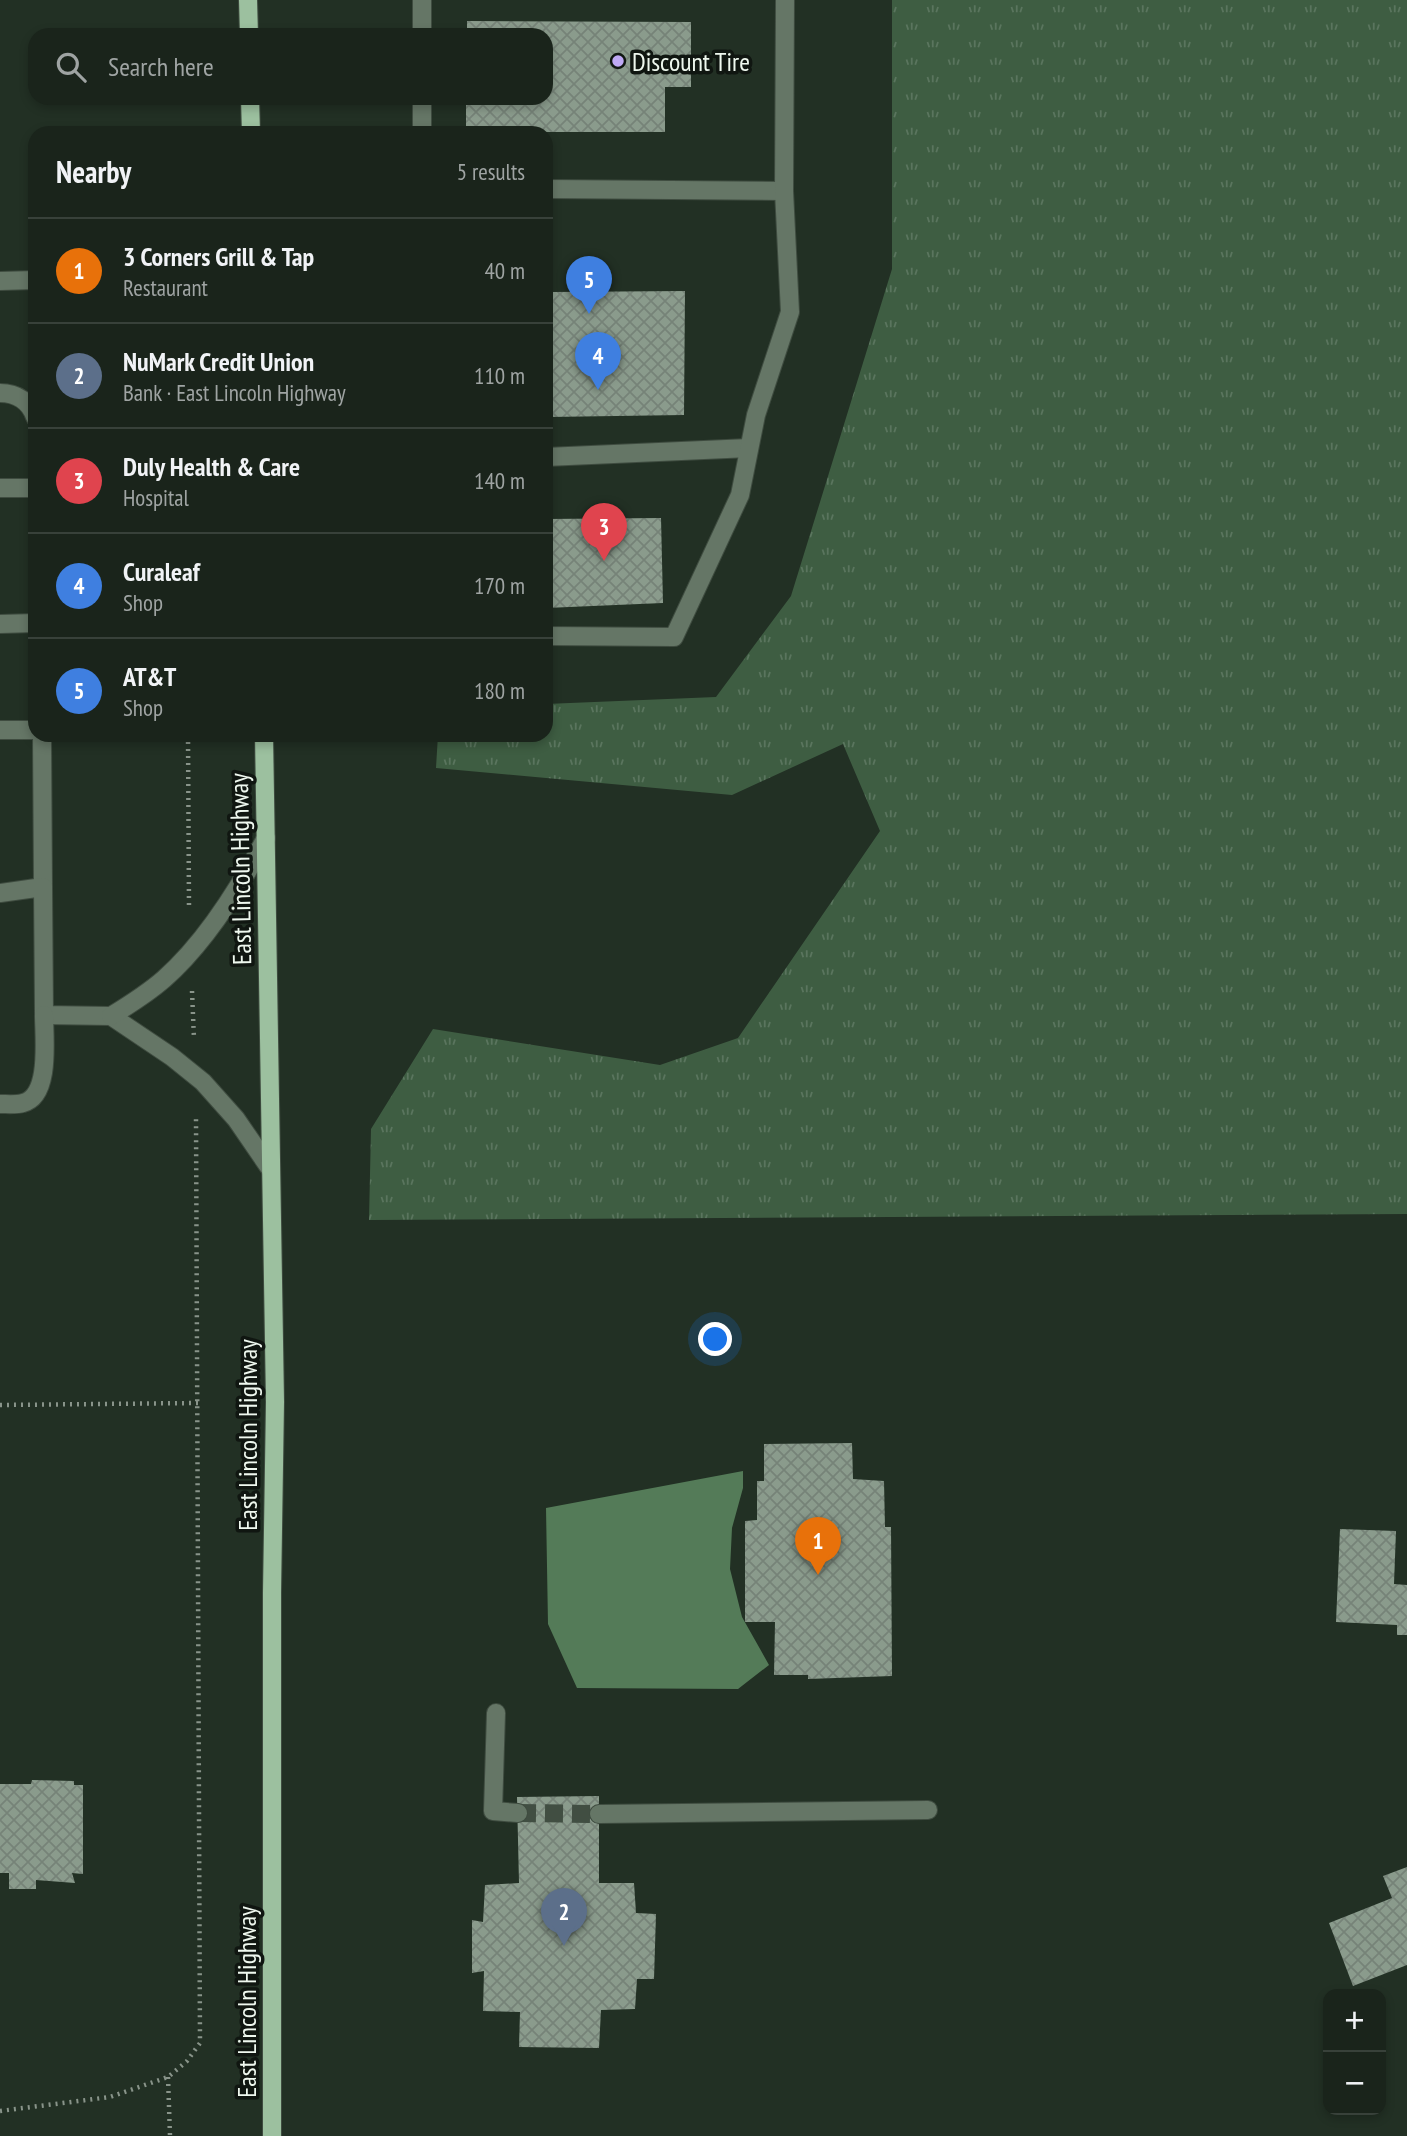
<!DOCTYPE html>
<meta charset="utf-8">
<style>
body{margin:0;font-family:"PT Sans Narrow",sans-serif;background:#232c24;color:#f1f3f6}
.controls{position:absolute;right:21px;bottom:21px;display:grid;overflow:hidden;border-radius:14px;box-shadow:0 4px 10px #0003}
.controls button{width:63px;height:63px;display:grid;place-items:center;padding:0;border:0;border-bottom:2px solid #38413a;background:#1a241b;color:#f1f3f6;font:35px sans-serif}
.you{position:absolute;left:716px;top:1340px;width:24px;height:24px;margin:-18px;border:5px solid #fff;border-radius:50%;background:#1a73e8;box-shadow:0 0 0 10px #1a73e833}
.badge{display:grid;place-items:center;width:46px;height:46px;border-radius:50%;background:#8bbbb9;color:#fff;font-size:23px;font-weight:700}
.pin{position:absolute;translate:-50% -58px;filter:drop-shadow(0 2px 4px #0008)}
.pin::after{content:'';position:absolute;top:37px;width:24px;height:21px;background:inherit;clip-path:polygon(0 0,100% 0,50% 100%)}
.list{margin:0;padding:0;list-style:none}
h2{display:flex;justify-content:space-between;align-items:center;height:91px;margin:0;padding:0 28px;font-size:30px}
h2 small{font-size:23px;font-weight:400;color:#9fa4a3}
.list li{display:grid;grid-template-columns:46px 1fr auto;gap:21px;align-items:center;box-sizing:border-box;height:105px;padding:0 28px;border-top:2px solid #38413a}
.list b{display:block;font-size:26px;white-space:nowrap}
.list p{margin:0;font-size:23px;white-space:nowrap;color:#9fa4a3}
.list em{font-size:23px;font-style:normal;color:#9fa4a3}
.icon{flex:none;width:38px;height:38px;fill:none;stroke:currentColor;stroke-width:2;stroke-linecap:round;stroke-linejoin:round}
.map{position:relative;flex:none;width:1407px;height:2136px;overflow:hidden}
.search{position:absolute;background:#1a241b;box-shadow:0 4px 10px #0003;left:28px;top:28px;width:525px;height:77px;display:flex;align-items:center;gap:18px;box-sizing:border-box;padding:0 24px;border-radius:21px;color:#9fa4a3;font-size:26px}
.panel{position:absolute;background:#1a241b;box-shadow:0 4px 10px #0003;left:28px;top:126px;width:525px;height:616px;border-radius:21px}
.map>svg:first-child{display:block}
.grass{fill:url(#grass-tufts)}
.water{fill:#547b58}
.building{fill:url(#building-cross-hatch)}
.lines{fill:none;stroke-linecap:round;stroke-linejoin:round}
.minor-tunnel{stroke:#414e42;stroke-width:18;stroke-dasharray:18 9;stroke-linecap:butt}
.minor-casing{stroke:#3f4c40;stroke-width:20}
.major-casing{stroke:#3f4c40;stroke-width:20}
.path{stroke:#89948a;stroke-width:4.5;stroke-dasharray:2 5;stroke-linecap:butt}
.minor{stroke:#657666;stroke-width:18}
.major{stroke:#9cc09f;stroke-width:18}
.poi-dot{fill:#bfa9f4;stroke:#101611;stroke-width:2.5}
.labels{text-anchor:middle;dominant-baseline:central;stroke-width:7;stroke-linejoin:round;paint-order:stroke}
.poi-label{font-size:26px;fill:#eff8ef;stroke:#101611;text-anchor:start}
.street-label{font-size:26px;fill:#eff8ef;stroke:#101611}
</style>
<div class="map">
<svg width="1407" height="2136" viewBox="0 0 1407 2136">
<defs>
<pattern id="grass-tufts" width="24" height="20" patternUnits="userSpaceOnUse" patternTransform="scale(1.75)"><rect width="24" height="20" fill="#3e5d42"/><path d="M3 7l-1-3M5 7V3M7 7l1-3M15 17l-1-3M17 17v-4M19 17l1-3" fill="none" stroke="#5a755e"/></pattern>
<pattern id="building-cross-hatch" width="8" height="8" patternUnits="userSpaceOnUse" patternTransform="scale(1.75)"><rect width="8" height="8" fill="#8a9b8c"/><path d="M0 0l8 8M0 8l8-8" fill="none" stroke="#768378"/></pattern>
</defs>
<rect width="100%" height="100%" fill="#223024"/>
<polygon class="grass" points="892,0 1407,0 1407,1214 369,1220 371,1129 433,1029 660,1065 738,1038 880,831 843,744 732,795 436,768 438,735 546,735 546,704 716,697 791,596 892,269"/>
<polygon class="water" points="743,1471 743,1488 732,1528 730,1569 742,1617 769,1665 738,1689 577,1688 548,1624 546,1508"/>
<g class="building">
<polygon points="467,21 691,22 691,87 665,87 665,132 466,132 466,98 546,98 546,35 467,35"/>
<polygon points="685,291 684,415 549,417 551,292"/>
<polygon points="661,518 663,603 546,608 546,519"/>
<polygon points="852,1443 853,1479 884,1481 885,1527 891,1527 892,1676 808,1679 808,1675 774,1675 775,1622 745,1622 745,1521 757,1520 757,1481 764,1481 764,1444"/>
<polygon points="1340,1529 1396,1531 1394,1584 1407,1585 1407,1635 1397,1635 1397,1625 1336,1622"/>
<polygon points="32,1780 74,1781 74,1785 83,1785 83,1874 72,1873 75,1883 36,1880 36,1889 9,1889 9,1873 0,1873 0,1784 31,1784"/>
<polygon points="599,1796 599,1883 634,1883 636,1913 656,1914 654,1979 637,1979 635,2009 601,2010 599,2048 519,2047 520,2012 483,2011 484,1971 472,1973 472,1920 483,1922 485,1885 519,1883 517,1797"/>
<polygon points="1407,1867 1407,1965 1353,1986 1329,1923 1392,1898 1383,1876"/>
</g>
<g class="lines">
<polyline class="minor-tunnel" points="518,1813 599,1814"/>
<g class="minor-casing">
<g id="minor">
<polyline points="422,35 422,0"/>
<polyline points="422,133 422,98"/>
<polyline points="546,189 784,191"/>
<polyline points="0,281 35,280"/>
<path d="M0 393C17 393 30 402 35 417"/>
<polyline points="546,457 749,448"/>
<polyline points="0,488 35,488"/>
<polyline points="0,624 35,623"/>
<polyline points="546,636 674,637 740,495 756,415 790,312 784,191 785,0"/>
<polyline points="0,730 35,730"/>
<polyline points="42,735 43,887"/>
<polyline points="0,893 43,887 44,1015 111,1016 172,1057 203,1082 236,1119 271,1170"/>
<path d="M111 1016C129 1005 148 993 164 979 206 942 240 887 266 838"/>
<path d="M0 1104C7 1104 16 1105 23 1103 51 1096 44 1038 44 1015"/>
<polyline points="496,1713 493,1811 518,1813"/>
<polyline points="599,1814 928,1810"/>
</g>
</g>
<g class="major-casing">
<g id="major">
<polyline points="248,0 249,35"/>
<polyline points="250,98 251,133"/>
<polyline points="264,735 275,1402 272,1593 272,2136"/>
</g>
</g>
<g class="path">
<polyline points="188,735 189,906"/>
<polyline points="192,991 194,1039"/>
<polyline points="0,1405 198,1403"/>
<polyline points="168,2077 170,2136"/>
<polyline points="0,2111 110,2097 168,2077 187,2061 200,2043 196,1117"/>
</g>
<use href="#minor" class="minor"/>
<use href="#major" class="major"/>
</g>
<circle class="poi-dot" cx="618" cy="61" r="7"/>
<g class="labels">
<g class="poi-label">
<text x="632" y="61">Discount Tire</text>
</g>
<g class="street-label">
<text transform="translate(240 869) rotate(-91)">East Lincoln Highway</text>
<text transform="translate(247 1435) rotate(-90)">East Lincoln Highway</text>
<text transform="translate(246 2002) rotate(-90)">East Lincoln Highway</text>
</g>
</g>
</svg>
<div class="controls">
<button>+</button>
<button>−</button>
</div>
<div class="you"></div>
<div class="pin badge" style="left:818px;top:1575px;background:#e8710a">1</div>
<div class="pin badge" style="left:564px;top:1946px;background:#5c6f8a">2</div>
<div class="pin badge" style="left:604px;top:561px;background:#e0444e">3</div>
<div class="pin badge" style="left:598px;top:390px;background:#3f7fe0">4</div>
<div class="pin badge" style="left:589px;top:314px;background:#3f7fe0">5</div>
<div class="search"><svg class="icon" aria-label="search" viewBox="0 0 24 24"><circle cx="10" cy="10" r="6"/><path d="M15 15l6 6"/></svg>Search here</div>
<section class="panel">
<h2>Nearby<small>5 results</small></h2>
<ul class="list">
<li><span class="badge" style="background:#e8710a">1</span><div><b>3 Corners Grill &amp; Tap</b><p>Restaurant</p></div><em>40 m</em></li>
<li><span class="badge" style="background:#5c6f8a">2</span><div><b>NuMark Credit Union</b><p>Bank · East Lincoln Highway</p></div><em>110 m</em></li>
<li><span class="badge" style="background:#e0444e">3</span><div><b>Duly Health &amp; Care</b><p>Hospital</p></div><em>140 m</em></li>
<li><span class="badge" style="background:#3f7fe0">4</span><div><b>Curaleaf</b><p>Shop</p></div><em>170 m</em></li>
<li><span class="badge" style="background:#3f7fe0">5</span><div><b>AT&amp;T</b><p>Shop</p></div><em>180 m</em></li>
</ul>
</section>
</div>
